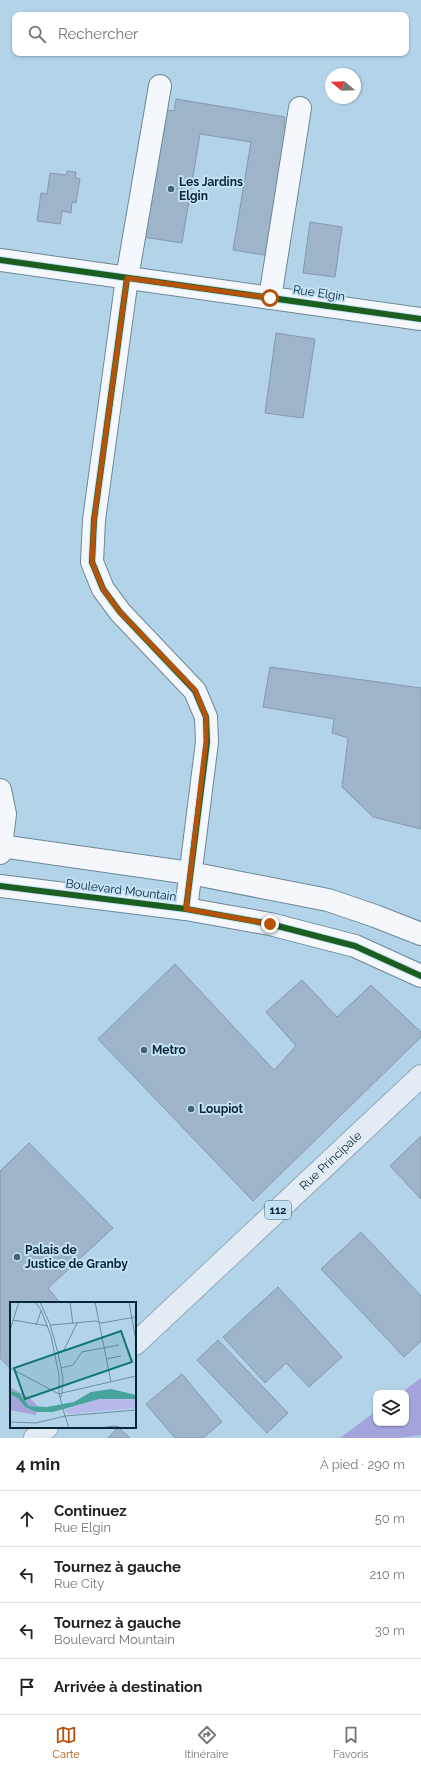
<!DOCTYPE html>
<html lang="fr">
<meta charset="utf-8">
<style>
body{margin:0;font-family:Raleway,sans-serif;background:#f6f6f6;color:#222}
.controls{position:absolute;right:12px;bottom:12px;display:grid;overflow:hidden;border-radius:8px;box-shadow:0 1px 3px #0004}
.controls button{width:36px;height:36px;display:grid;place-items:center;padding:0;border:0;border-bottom:1px solid #e0e0e0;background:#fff;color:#222;font:20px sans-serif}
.compass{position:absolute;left:325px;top:68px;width:36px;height:36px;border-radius:50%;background:#fff;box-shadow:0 1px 3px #0004;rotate:289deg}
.stop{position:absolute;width:12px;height:12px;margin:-9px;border:3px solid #b45309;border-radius:50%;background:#fff}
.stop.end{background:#b45309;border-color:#fff;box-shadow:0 1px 4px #0008}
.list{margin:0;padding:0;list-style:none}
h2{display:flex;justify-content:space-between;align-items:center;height:52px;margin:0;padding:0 16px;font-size:17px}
h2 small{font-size:13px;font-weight:400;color:#767676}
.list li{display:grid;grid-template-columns:26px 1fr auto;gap:12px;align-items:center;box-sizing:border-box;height:56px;padding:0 16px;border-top:1px solid #e0e0e0}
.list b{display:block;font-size:15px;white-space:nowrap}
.list p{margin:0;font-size:13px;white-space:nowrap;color:#767676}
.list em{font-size:13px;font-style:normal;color:#767676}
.icon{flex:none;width:22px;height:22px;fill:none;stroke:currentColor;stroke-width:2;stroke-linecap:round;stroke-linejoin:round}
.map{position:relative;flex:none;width:421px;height:1438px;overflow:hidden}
.search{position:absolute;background:#fff;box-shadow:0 1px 3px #0004;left:12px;right:12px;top:12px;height:44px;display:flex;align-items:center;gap:10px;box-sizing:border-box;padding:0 14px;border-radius:8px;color:#767676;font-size:15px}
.sheet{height:276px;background:#fff}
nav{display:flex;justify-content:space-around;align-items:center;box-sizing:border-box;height:56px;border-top:1px solid #e0e0e0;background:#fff;font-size:11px;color:#767676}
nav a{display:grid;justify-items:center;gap:2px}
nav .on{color:#b45309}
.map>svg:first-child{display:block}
.forest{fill:#a4a3db}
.building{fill:#9eb4c9;stroke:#849aae}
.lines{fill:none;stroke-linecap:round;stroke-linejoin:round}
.minor-casing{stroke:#6e8897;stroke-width:24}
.major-casing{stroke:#93acbd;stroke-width:24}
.minor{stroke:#f4f8fc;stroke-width:22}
.major{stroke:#e3ecf4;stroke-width:22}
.cycleway-casing{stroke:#c4e1f4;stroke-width:8}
.cycleway{stroke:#1b5e20;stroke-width:6}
.route{stroke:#b45309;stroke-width:5}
.poi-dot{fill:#436376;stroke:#c4e1f4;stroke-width:1.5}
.labels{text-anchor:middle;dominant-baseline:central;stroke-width:4;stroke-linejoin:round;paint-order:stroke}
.shield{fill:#c4e1f4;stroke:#405f71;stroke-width:1}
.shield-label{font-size:11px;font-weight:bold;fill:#072739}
.poi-label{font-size:12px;font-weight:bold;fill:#072739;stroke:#c4e1f4;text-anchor:start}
.street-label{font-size:12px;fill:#072739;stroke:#c4e1f4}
.inset-road{fill:none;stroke:#6e8ea2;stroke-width:1}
.view{fill:#0f766e;fill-opacity:0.15;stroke:#0f766e;stroke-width:2}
.inset-edge{fill:none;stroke:#072739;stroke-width:2}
</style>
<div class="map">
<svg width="421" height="1438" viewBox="0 0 421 1438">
<rect width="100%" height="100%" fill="#b3d3e8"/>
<polygon class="forest" points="421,1378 421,1435 399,1438 340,1438 376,1411 376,1423 406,1423 406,1393 401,1393"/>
<g class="building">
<polygon points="176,99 285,117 284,127 291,129 270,256 233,250 251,142 200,134 182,243 143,237 164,110 174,111"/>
<polygon points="67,171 76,172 75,178 80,179 76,203 72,202 71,213 62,211 60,224 37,221 41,193 47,194 50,173 66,175"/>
<polygon points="310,222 342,227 335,277 303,273"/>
<polygon points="276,333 315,339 303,418 265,413"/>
<polygon points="270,667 421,688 421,829 373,817 342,787 348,738 332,733 334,719 263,707"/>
<polygon points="175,964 274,1070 296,1046 266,1012 302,980 337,1017 371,985 421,1032 421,1037 253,1201 98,1039"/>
<polygon points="421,1136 421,1199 390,1166"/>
<polygon points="29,1143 113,1228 48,1288 60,1303 11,1303 11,1369 0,1358 0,1171"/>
<polygon points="361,1232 421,1296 421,1341 404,1357 321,1269"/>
<polygon points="278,1287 342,1357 309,1387 286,1363 265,1383 223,1337"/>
<polygon points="218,1340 288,1413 267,1433 197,1360"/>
<polygon points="182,1374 222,1422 203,1438 175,1438 146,1404"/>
<polygon points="118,1427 130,1438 108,1438"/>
</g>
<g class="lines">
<g class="minor-casing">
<g id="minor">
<polyline points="160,86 127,278 94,520 92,562 103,589 120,612 195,691 206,717 207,742 186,909"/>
<polyline points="0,260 421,319"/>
<polyline points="270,298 300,108"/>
<polyline points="0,790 5,814 0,853"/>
<polyline points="0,846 190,873 328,900 375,916 421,934"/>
<polyline points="0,886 186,909 270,924 355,946 421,976"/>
</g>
</g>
<g class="major-casing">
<g id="major">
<path id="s1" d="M135 1344 421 1076"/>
<polyline points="35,1438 47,1427"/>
</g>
</g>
<use href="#minor" class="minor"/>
<use href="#major" class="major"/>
<g class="cycleway-casing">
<g id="cycleway">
<polyline points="0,260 421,319"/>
<polyline points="127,278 94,520 92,562 103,589 120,612 195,691 206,717 207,742 186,909"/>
<polyline points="0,886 186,909 270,924 355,946 421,976"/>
</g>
</g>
<use href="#cycleway" class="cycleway"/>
</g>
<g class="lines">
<polyline class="route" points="270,298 127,278 94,520 92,562 103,589 120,612 195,690 206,717 206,742 186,909 270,924"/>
</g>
<g class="poi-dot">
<circle cx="171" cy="189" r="4"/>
<circle cx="144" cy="1050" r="4"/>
<circle cx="191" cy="1109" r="4"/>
<circle cx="17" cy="1257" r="4"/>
</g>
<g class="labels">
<rect class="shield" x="265" y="1201" width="26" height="18" rx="3"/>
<g class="shield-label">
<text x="278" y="1210">112</text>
</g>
<g class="poi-label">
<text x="179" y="182">Les Jardins<tspan x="179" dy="14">Elgin</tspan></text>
<text x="152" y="1050">Metro</text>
<text x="199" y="1109">Loupiot</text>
<text x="25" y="1250">Palais de<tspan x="25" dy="14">Justice de Granby</tspan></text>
</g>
<g class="street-label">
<text transform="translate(319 293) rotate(8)">Rue Elgin</text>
<text transform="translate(121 890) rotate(7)">Boulevard Mountain</text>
<text stroke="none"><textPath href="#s1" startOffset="268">Rue Principale</textPath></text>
</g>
</g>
<g transform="translate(10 1302)">
<rect width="126" height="126" fill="#b3d3e8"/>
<path d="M89 97H126V106L60 112 56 110 55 107Z" fill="#b6b9e9"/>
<path d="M0 85 20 96 28 104H19L9 91 0 89ZM0 92 9 97 15 105 26 110V113L0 108Z" fill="#a4a3db"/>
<path d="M101 87 126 93V97H89L43 110H26L15 105 9 97 0 92V89L9 91 19 104 37 105 64 100 81 90Z" fill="#46a49d"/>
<path class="inset-road" d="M25 0 31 8 41 34 49 73V92M30 0 40 22 48 51 53 76 52 91 126 74M60 0 63 22M85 0 101 80M119 0 126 39M3 18 38 24M26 23 31 9M41 23 86 19 91 21 126 15M0 28 9 0M46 51 54 48 67 21M96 57 111 54M0 66 49 92 52 91 51 95M51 66 63 63 72 50 109 43M49 92 55 114 126 108M0 120 26 121 55 114 59 126M90 126 104 124 114 126"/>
<path class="view" d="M111 29 122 60 15 97 4 66Z"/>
<rect width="126" height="126" class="inset-edge"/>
</g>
</svg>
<div class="controls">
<button><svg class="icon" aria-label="layers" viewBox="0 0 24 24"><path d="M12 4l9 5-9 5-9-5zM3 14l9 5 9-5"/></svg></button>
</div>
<svg class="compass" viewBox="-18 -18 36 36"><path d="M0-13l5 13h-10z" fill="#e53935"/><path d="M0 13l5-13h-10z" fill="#767676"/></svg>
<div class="stop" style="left:270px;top:298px"></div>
<div class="stop end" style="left:270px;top:924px"></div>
<div class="search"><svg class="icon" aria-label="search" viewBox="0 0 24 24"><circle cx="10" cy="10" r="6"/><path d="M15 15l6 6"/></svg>Rechercher</div>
</div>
<section class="sheet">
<h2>4 min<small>À pied · 290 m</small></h2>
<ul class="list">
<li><svg class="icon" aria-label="ahead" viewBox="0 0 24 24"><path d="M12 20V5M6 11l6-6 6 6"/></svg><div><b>Continuez</b><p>Rue Elgin</p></div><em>50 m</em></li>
<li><svg class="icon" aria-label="left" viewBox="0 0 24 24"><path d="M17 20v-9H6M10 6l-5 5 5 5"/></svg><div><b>Tournez à gauche</b><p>Rue City</p></div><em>210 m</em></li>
<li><svg class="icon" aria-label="left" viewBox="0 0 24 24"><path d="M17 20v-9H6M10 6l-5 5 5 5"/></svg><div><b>Tournez à gauche</b><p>Boulevard Mountain</p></div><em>30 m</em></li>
<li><svg class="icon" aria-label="arrive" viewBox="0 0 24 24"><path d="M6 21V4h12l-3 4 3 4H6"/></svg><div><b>Arrivée à destination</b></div></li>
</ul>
</section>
<nav>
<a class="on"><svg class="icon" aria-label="map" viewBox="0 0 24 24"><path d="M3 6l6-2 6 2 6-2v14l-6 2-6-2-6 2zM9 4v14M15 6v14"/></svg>Carte</a>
<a><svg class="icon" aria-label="directions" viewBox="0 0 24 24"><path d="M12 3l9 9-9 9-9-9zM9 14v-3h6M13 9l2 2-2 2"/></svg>Itinéraire</a>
<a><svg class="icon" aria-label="saved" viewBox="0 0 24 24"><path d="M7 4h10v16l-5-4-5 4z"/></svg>Favoris</a>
</nav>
